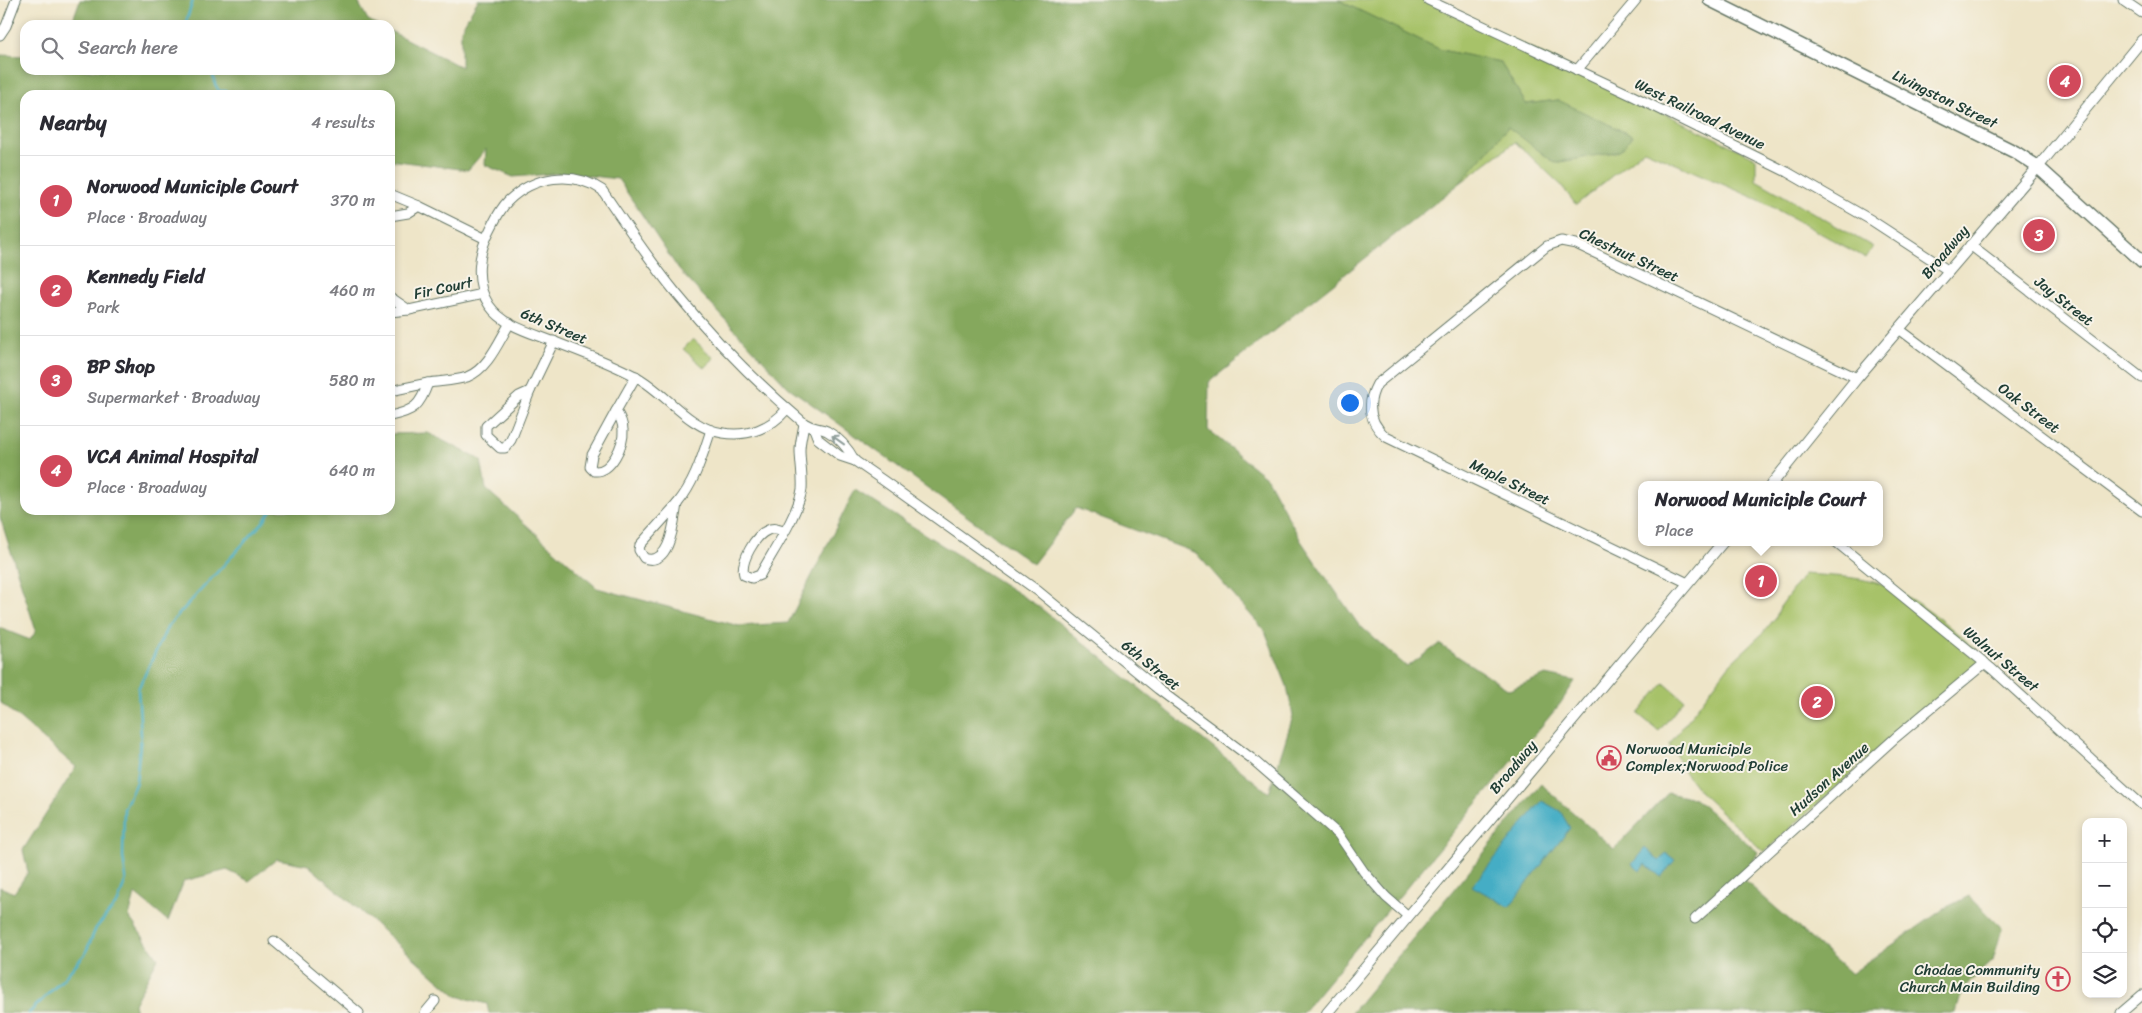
<!DOCTYPE html>
<meta charset="utf-8">
<style>
body{margin:0;font-family:Sriracha,sans-serif;background:#f2f2f3;color:#2b2b33}
.controls{position:absolute;right:15px;bottom:15px;display:grid;overflow:hidden;border-radius:10px;box-shadow:0 2px 8px #0003}
.controls button{width:45px;height:45px;display:grid;place-items:center;padding:0;border:0;border-bottom:1px solid #e1e1e2;background:#fff;color:#2b2b33;font:25px sans-serif}
.you{position:absolute;left:1349px;top:402px;width:18px;height:18px;margin:-12px;border:4px solid #fff;border-radius:50%;background:#1a73e8;box-shadow:0 0 0 8px #1a73e833}
.badge{display:grid;place-items:center;width:32px;height:32px;border-radius:50%;background:#d1495b;color:#fff;font-size:16px;font-weight:700}
.pin{position:absolute;translate:-50% -50%;border:2px solid #fff;box-shadow:0 1px 5px #0006}
.popup{position:absolute;left:1638px;top:481px;width:245px;height:65px;box-sizing:border-box;display:grid;place-content:center;border-radius:10px;background:#fff;filter:drop-shadow(0 1px 4px #0005);font-size:16px;white-space:nowrap;color:#7c7c81}
.popup b{font-size:19px;color:#2b2b33}
.popup::after{content:'';position:absolute;left:50%;top:100%;margin-left:-10px;border:10px solid transparent;border-top-color:#fff}
.list{margin:0;padding:0;list-style:none}
h2{display:flex;justify-content:space-between;align-items:center;height:65px;margin:0;padding:0 20px;font-size:21px}
h2 small{font-size:16px;font-weight:400;color:#7c7c81}
.list li{display:grid;grid-template-columns:32px 1fr auto;gap:15px;align-items:center;box-sizing:border-box;height:90px;padding:0 20px;border-top:1px solid #e1e1e2}
.list b{display:block;font-size:19px;white-space:nowrap}
.list p{margin:0;font-size:16px;white-space:nowrap;color:#7c7c81}
.list em{font-size:16px;font-style:normal;color:#7c7c81}
.icon{flex:none;width:28px;height:28px;fill:none;stroke:currentColor;stroke-width:2;stroke-linecap:round;stroke-linejoin:round}
.map{position:relative;flex:none;width:2142px;height:1013px;overflow:hidden}
.search{position:absolute;background:#fff;box-shadow:0 2px 8px #0003;left:20px;top:20px;width:375px;height:55px;display:flex;align-items:center;gap:12px;box-sizing:border-box;padding:0 18px;border-radius:15px;color:#7c7c81;font-size:19px}
.panel{position:absolute;background:#fff;box-shadow:0 2px 8px #0003;left:20px;top:90px;width:375px;height:425px;border-radius:15px}
.map>svg:first-child{display:block}
.green{fill:#a7c269;stroke:#63804e}
.forest{fill:#85a85d;stroke:#527248;fill-rule:evenodd}
.water{fill:#45adc5;stroke:#32757c}
.lines{fill:none;stroke-linecap:round;stroke-linejoin:round}
.stream{stroke:#45adc5;stroke-width:2.5}
.minor-casing{stroke:#677868;stroke-width:11}
.tertiary-casing{stroke:#677868;stroke-width:12}
.primary-casing{stroke:#677868;stroke-width:15}
.minor{stroke:#fff;stroke-width:9}
.tertiary{stroke:#fff;stroke-width:10}
.primary{stroke:#fff;stroke-width:12}
.oneway{stroke:#8f9e9a}
.labels{text-anchor:middle;dominant-baseline:central;stroke-width:4;stroke-linejoin:round;paint-order:stroke}
.street-label{font-size:15px;fill:#1f3d34;stroke:#f7f3e8}
.poi-label{font-size:15px;fill:#1f3d34;stroke:#f7f3e8;text-anchor:start}
</style>
<div class="map">
<svg width="2142" height="1013" viewBox="0 0 2142 1013">
<rect width="100%" height="100%" fill="#f7f3e8"/>
<filter id="ink" filterUnits="userSpaceOnUse"><feTurbulence type="fractalNoise" baseFrequency=".02" numOctaves="2"/><feDisplacementMap in="SourceGraphic" scale="10" xChannelSelector="R" yChannelSelector="G"/><feConvolveMatrix kernelMatrix="1 2 1 2 8 2 1 2 1" color-interpolation-filters="sRGB"/></filter>
<filter id="wash" filterUnits="userSpaceOnUse"><feTurbulence type="fractalNoise" baseFrequency=".0096" numOctaves="4" result="noise"/><feDisplacementMap in="SourceGraphic" scale="20" xChannelSelector="R" yChannelSelector="G"/><feGaussianBlur stdDeviation="1.12" result="paint"/><feColorMatrix in="noise" values="0 0 0 0 0 0 0 0 0 0 0 0 0 0 0 0 0 1.4 0 .05"/><feComposite in="paint" operator="in"/></filter>
<g filter="url(#wash)">
<rect width="100%" height="100%" fill="#eee5c8"/>
<g class="green">
<polygon points="1338,0 1431,0 1756,158 1756,180 1873,247 1866,258 1759,200 1644,150 1576,205 1561,185 1515,142 1459,184 1508,126 1555,163 1558,100 1526,104 1500,62 1441,50"/>
<polygon points="693,339 714,358 705,368 683,349"/>
<path d="M1804 574C1828 576 1854 576 1877 583 1918 597 1952 629 1985 657L1889 739 1764 852 1700 792 1678 764 1679 760 1669 745 1730 664 1762 634 1776 617 1780 607Z"/>
<polygon points="1664,683 1684,700 1659,731 1638,714"/>
</g>
<g class="forest">
<polygon points="80,0 357,0 368,20 378,25 71,25"/>
<path d="M478 0H1338L1441 50 1500 62 1526 104 1558 100 1633 136 1620 151 1555 163 1508 127 1459 184 1209 382 1208 430 1267 478 1301 541 1358 624 1407 667 1439 644 1509 690 1546 675 1575 681 1560 704 1302 1013H489L487 1004 457 996 308 865 277 859 249 881 227 870 184 881 168 921 135 894 129 917 158 958 134 1004 136 1013H0V887L14 893 28 872 23 850 76 767 0 702V628L30 640 36 631 0 517V55L25 56V70H390V31L461 67V29ZM25 95H390V160L468 170 486 149 485 165 513 177 565 173 618 179 679 270 788 387 1033 564 1076 508 1196 553 1265 631 1287 686 1293 716 1269 793 1038 606 855 490 788 623 739 626 597 588 486 489 481 460 428 433 390 434V510H25Z"/>
<polygon points="1541,784 1614,849 1668,793 1695,799 1758,852 1744,880 1851,974 1945,908 1969,896 2002,928 1993,961 1963,988 1956,1013 1351,1013"/>
</g>
<g class="water">
<polygon points="1542,801 1560,811 1570,828 1509,907 1472,886"/>
<polygon points="1645,848 1659,861 1666,853 1675,860 1661,877 1645,864 1640,871 1632,864"/>
</g>
<g class="lines">
<g class="stream">
<polyline points="185,25 193,0"/>
<polyline points="212,70 215,84 219,91 227,91 234,95"/>
<polyline points="29,1013 63,979 85,954 96,928 118,902 126,879 123,857 124,809 136,782 141,735 138,689 168,626 264,521 271,510"/>
</g>
</g>
</g>
<g filter="url(#ink)">
<g class="lines">
<g class="minor-casing">
<g id="minor">
<polyline points="1428,0 1633,96 1787,172 1871,220 1949,271"/>
<polyline points="2123,0 2142,13"/>
<polyline points="0,35 6,26 16,0"/>
<polyline points="1577,70 1636,0"/>
<polyline points="390,194 419,206 408,213 390,216"/>
<polyline points="419,206 486,239"/>
<polyline points="1970,245 2142,378"/>
<polyline points="390,297 409,310 390,312"/>
<polyline points="409,310 483,294"/>
<polyline points="1899,329 2142,511"/>
<path d="M428 383C441 381 455 381 467 377 488 369 499 341 510 323"/>
<path d="M390 391 428 383C420 406 414 411 390 416"/>
<polygon points="530,391 511,440 505,448 500,448 486,435 486,426 519,396"/>
<polyline points="530,391 554,341"/>
<path d="M787 409C771 428 748 437 723 433 687 428 666 392 635 376 611 363 581 352 555 342 533 333 504 327 489 305 474 282 478 253 490 230 495 220 500 209 508 201 534 176 572 170 602 190 626 225 649 260 676 293 715 341 758 384 804 423 815 430 819 427 827 431 840 438 848 448 855 461"/>
<path d="M616 411C620 417 623 423 623 430 624 445 611 473 594 471L590 467 592 455Z"/>
<polyline points="616,411 636,376"/>
<polyline points="814,429 818,439 840,456 855,461 884,481 1038,591 1158,689 1251,758 1338,834 1364,872 1386,897 1408,916"/>
<path d="M677 504C674 520 671 568 644 558L639 550 640 545Z"/>
<path d="M677 504C695 482 702 457 711 430"/>
<path d="M783 531C778 529 773 527 768 530 755 535 740 562 744 575L752 578 760 575C772 553 799 513 802 489 803 476 800 463 800 450 800 441 803 432 804 423"/>
<polyline points="1836,542 1992,669 2142,805"/>
<path d="M1688 583 1386 437C1369 422 1366 404 1377 384L1547 246 1561 241 1576 244 1857 378"/>
<polyline points="1695,919 1895,738 1985,663"/>
<polyline points="274,941 359,1013"/>
<polyline points="425,1013 435,1001"/>
<polyline points="2121,1013 2142,995"/>
</g>
</g>
<g class="tertiary-casing">
<g id="tertiary">
<polyline points="1771,485 1857,378 2038,167 2142,40"/>
<polyline points="1327,1013 1723,542"/>
</g>
</g>
<g class="primary-casing">
<polyline id="primary" points="1710,0 2015,152 2038,167 2142,261"/>
</g>
<use href="#minor" class="minor"/>
<use href="#tertiary" class="tertiary"/>
<use href="#primary" class="primary"/>
</g>
<defs><path id="oneway-shaft" d="M-6 0H5M1.5-3L5.5 0L1.5 3" fill="none" stroke-width="1.6" stroke-linecap="round" stroke-linejoin="round" transform="scale(1.25)"/></defs>
<use class="oneway" href="#oneway-shaft" transform="translate(838 440) rotate(-144)"/>
</g>
<defs>
<g id="civic-ring" transform="scale(1.25)"><circle r="9.5" fill="#f7f3e8" stroke="#d1495b" stroke-width="1.5"/><path d="M-.6-6.5H3V-4.5H.6V-3L4-1V1h2V6H-6V1h2V-1L-.6-3ZM-1.2 2.5V6h2.4V2.5Z" fill="#d1495b"/></g>
<g id="church-ring" transform="scale(1.25)"><circle r="9.5" fill="#f7f3e8" stroke="#d1495b" stroke-width="1.5"/><path d="M-1.2-6h2.4v3.5h3.3v2.4h-3.3V6h-2.4V-.1h-3.3v-2.4h3.3Z" fill="#d1495b"/></g>
</defs>
<g fill-rule="evenodd">
<use href="#civic-ring" x="1609" y="758"/>
<use href="#church-ring" x="2058" y="979"/>
</g>
<g class="labels">
<g class="street-label">
<text transform="translate(1945 99) rotate(26)">Livingston Street</text>
<text transform="translate(1700 114) rotate(26)">West Railroad Avenue</text>
<text transform="translate(1945 252) rotate(-50)">Broadway</text>
<text transform="translate(1629 255) rotate(25)">Chestnut Street</text>
<text transform="translate(443 288) rotate(-12)">Fir Court</text>
<text transform="translate(2064 301) rotate(38)">Jay Street</text>
<text transform="translate(554 326) rotate(23)">6th Street</text>
<text transform="translate(2029 408) rotate(37)">Oak Street</text>
<text transform="translate(1510 482) rotate(26)">Maple Street</text>
<text transform="translate(2001 659) rotate(40)">Walnut Street</text>
<text transform="translate(1151 665) rotate(39)">6th Street</text>
<text transform="translate(1513 767) rotate(-50)">Broadway</text>
<text transform="translate(1829 779) rotate(-42)">Hudson Avenue</text>
</g>
<g class="poi-label">
<text x="1626" y="749">Norwood Municiple<tspan x="1626" dy="17">Complex;Norwood Police</tspan></text>
<text x="2040" y="970" text-anchor="end">Chodae Community<tspan x="2040" dy="17">Church Main Building</tspan></text>
</g>
</g>
</svg>
<div class="controls">
<button>+</button>
<button>−</button>
<button><svg class="icon" aria-label="locate" viewBox="0 0 24 24"><circle cx="12" cy="12" r="6"/><path d="M12 2v4M12 18v4M2 12h4M18 12h4"/></svg></button>
<button><svg class="icon" aria-label="layers" viewBox="0 0 24 24"><path d="M12 4l9 5-9 5-9-5zM3 14l9 5 9-5"/></svg></button>
</div>
<div class="you"></div>
<div class="pin badge" style="left:1761px;top:581px">1</div>
<div class="popup"><b>Norwood Municiple Court</b>Place</div>
<div class="pin badge" style="left:1817px;top:702px">2</div>
<div class="pin badge" style="left:2039px;top:235px">3</div>
<div class="pin badge" style="left:2065px;top:81px">4</div>
<div class="search"><svg class="icon" aria-label="search" viewBox="0 0 24 24"><circle cx="10" cy="10" r="6"/><path d="M15 15l6 6"/></svg>Search here</div>
<section class="panel">
<h2>Nearby<small>4 results</small></h2>
<ul class="list">
<li><span class="badge">1</span><div><b>Norwood Municiple Court</b><p>Place · Broadway</p></div><em>370 m</em></li>
<li><span class="badge">2</span><div><b>Kennedy Field</b><p>Park</p></div><em>460 m</em></li>
<li><span class="badge">3</span><div><b>BP Shop</b><p>Supermarket · Broadway</p></div><em>580 m</em></li>
<li><span class="badge">4</span><div><b>VCA Animal Hospital</b><p>Place · Broadway</p></div><em>640 m</em></li>
</ul>
</section>
</div>
